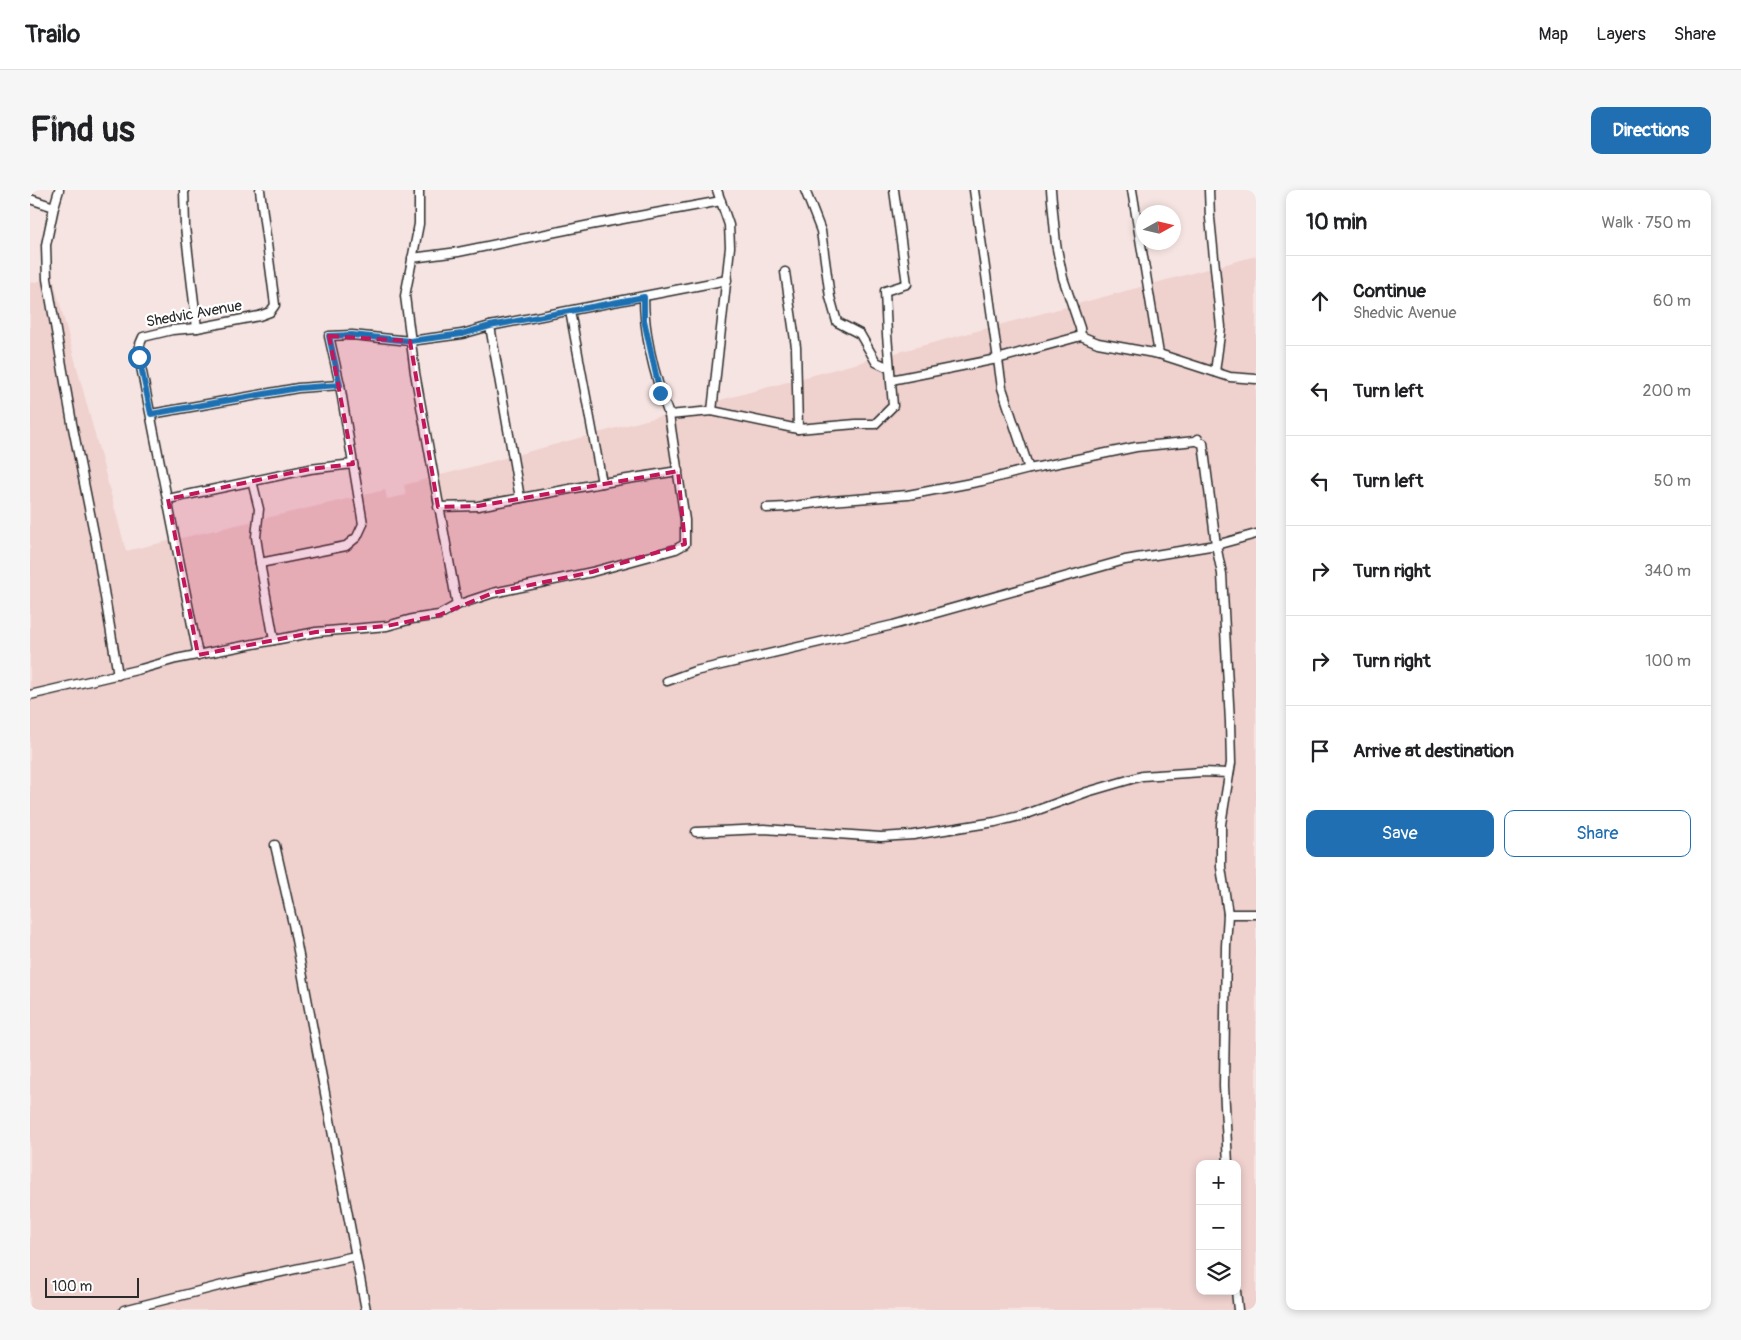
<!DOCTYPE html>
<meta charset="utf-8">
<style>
body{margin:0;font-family:Pangolin,sans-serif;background:#f6f6f6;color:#202124}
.controls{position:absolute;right:15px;bottom:15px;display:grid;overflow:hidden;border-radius:10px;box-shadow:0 2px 8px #0003}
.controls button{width:45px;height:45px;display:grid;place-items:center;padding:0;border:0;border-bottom:1px solid #e0e0e0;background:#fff;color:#202124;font:25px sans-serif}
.compass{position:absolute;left:1106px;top:15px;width:45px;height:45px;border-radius:50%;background:#fff;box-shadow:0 2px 8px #0003;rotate:82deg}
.scale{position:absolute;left:15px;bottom:12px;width:94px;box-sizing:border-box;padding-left:5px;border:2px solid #2b2b2b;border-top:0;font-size:14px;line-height:18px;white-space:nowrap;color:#2b2b2b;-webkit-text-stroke:4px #fff;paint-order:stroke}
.stop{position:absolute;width:15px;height:15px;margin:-11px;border:4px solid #1f6fb2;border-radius:50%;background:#fff}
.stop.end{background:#1f6fb2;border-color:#fff;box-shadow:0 1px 5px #0008}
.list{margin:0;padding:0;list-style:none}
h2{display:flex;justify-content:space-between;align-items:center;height:65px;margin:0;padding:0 20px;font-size:21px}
h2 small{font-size:16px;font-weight:400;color:#757577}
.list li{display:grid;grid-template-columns:32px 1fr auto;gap:15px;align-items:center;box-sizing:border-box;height:90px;padding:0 20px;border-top:1px solid #e0e0e0}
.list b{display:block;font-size:19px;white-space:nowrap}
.list p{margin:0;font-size:16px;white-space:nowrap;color:#757577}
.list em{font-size:16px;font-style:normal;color:#757577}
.actions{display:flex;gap:10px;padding:15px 20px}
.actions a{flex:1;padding:11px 0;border:1px solid #1f6fb2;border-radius:10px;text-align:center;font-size:18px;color:#1f6fb2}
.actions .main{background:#1f6fb2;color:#fff}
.icon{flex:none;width:28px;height:28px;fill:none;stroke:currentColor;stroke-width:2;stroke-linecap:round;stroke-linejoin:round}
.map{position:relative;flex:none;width:1226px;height:1120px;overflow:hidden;border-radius:10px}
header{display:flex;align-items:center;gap:30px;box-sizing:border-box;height:70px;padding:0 25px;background:#fff;border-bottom:1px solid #e0e0e0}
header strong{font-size:24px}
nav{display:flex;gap:28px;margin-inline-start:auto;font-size:18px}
.intro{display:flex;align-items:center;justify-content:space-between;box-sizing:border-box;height:120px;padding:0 30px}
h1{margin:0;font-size:35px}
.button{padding:12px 22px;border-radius:10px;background:#1f6fb2;color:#fff;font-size:18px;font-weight:700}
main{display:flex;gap:30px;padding:0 30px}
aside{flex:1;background:#fff;border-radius:10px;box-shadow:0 2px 8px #0003}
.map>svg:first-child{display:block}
.built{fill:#efd1ce;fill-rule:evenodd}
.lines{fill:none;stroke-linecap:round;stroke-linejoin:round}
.minor-casing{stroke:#2b2b2b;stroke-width:11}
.minor{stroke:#fff;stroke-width:8}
.route{stroke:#1f6fb2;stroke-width:6}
.marked{fill:#c2185b;fill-opacity:0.2;stroke:#c2185b;stroke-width:4;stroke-dasharray:10 6;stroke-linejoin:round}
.labels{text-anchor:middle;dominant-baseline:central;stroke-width:4.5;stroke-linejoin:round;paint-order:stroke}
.street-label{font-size:15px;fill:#2b2b2b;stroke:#fff}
</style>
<header>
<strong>Trailo</strong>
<nav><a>Map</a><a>Layers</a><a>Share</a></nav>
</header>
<div class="intro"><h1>Find us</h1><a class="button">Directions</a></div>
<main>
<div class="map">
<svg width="1226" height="1120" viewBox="0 0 1226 1120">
<rect width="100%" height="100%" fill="#f6e4e2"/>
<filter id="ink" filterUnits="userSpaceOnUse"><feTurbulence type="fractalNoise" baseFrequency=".02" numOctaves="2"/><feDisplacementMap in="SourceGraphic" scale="10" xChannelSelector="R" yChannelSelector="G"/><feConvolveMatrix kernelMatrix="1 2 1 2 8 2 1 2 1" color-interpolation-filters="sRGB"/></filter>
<g filter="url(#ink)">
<path class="built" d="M1226 66V1120H0V93L23 88 96 361 355 300 357 309 376 305 374 295ZM1170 974H1207V1101H1170Z"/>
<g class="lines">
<g class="minor-casing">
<g id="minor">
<polyline points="29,0 24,17 16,55 17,89 42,233 66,353 88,485"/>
<polyline points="154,0 155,37 167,138"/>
<polyline points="389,0 389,34 375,106 385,183 427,415"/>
<polyline points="775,0 791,41 800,107 807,132 830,144 846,172 859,178"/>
<polyline points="1021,0 1026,54 1033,88 1050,138 1051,146"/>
<polyline points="1102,0 1129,164"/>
<polyline points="1179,0 1180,28 1191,137 1185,182"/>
<polyline points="0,9 24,17"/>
<polyline points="382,68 428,62 560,35 691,11"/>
<polyline points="755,82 766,157 768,239"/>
<path d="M614 107C614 147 625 188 639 225L682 221 768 239 826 234H845L863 216 857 145 855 101 877 94 864 0"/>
<polyline points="540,121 572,293"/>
<polyline points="460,136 490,308"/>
<polyline points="861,190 967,169 1051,146 1068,153 1129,164 1200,187 1226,189"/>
<polyline points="682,221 700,57 699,35 687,0"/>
<polyline points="121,224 268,198 310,195"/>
<polyline points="999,279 1106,257 1165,251 1168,249 1169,252 1173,253 1186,355 1192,384 1200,532 1201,573 1191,634 1191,677 1198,724 1196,756 1194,896 1198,974"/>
<polyline points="222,291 229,319 226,347 230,373"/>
<polyline points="138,309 280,279 323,274"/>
<polyline points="408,317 448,316 572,293 648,281"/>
<polyline points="736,318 757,317 800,311 878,305 952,291 999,279 972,198 944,0"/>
<polyline points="244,450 230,373 316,356 327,347 333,334 310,195 299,146 322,145 380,151 432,144 460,136 697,90"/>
<polyline points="168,465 109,167 110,154 113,147 142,140 167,138 229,126 240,122 245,115 230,0"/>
<polyline points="637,491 665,481 863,435 1095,370 1186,355 1226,344"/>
<polyline points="0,505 111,479 146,469 286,442 357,436 382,429 409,425 427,415 463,403 562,382 646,359 655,354 655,330 639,225"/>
<polyline points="666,642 734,639 851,647 883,645 965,632 994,625 1057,602 1112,586 1172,582 1199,583"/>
<polyline points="245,655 263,734 336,1120"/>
<polyline points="1198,724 1226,724"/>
<polyline points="1206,1101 1208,1120"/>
<polyline points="94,1120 201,1093 325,1066"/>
</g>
</g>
<use href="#minor" class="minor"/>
</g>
</g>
<g class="lines" filter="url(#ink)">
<polyline class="route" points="109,167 121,224 268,198 310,195 299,146 322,145 380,151 432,144 460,136 614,107 614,130 630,203"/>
</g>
<path class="marked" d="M299 146 380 151 408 317 448 316 648 281 655 354 562 382 463 403 409 425 357 436 286 442 168 465 138 309 280 279 323 274Z"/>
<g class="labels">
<g class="street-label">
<text transform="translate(164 124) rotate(-10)">Shedvic Avenue</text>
</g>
</g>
</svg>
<div class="controls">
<button>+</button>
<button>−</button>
<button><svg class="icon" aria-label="layers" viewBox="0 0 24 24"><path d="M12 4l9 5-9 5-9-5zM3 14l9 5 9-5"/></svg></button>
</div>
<svg class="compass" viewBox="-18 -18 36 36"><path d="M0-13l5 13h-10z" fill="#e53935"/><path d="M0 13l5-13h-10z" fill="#757577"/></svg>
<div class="scale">100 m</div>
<div class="stop" style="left:109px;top:167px"></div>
<div class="stop end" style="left:630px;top:203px"></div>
</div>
<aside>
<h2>10 min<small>Walk · 750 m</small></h2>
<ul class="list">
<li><svg class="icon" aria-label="ahead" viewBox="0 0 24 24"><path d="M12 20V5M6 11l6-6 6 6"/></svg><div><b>Continue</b><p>Shedvic Avenue</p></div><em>60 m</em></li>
<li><svg class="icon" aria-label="left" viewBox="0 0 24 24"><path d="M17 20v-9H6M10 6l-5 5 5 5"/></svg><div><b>Turn left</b></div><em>200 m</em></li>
<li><svg class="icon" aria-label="left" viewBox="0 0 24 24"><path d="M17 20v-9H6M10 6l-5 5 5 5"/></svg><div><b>Turn left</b></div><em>50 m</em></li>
<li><svg class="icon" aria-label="right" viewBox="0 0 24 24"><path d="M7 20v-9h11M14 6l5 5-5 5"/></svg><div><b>Turn right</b></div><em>340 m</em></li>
<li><svg class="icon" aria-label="right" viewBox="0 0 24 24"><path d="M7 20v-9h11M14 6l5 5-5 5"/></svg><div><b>Turn right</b></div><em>100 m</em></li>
<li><svg class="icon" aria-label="arrive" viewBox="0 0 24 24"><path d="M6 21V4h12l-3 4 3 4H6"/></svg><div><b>Arrive at destination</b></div></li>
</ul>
<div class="actions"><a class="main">Save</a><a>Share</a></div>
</aside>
</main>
